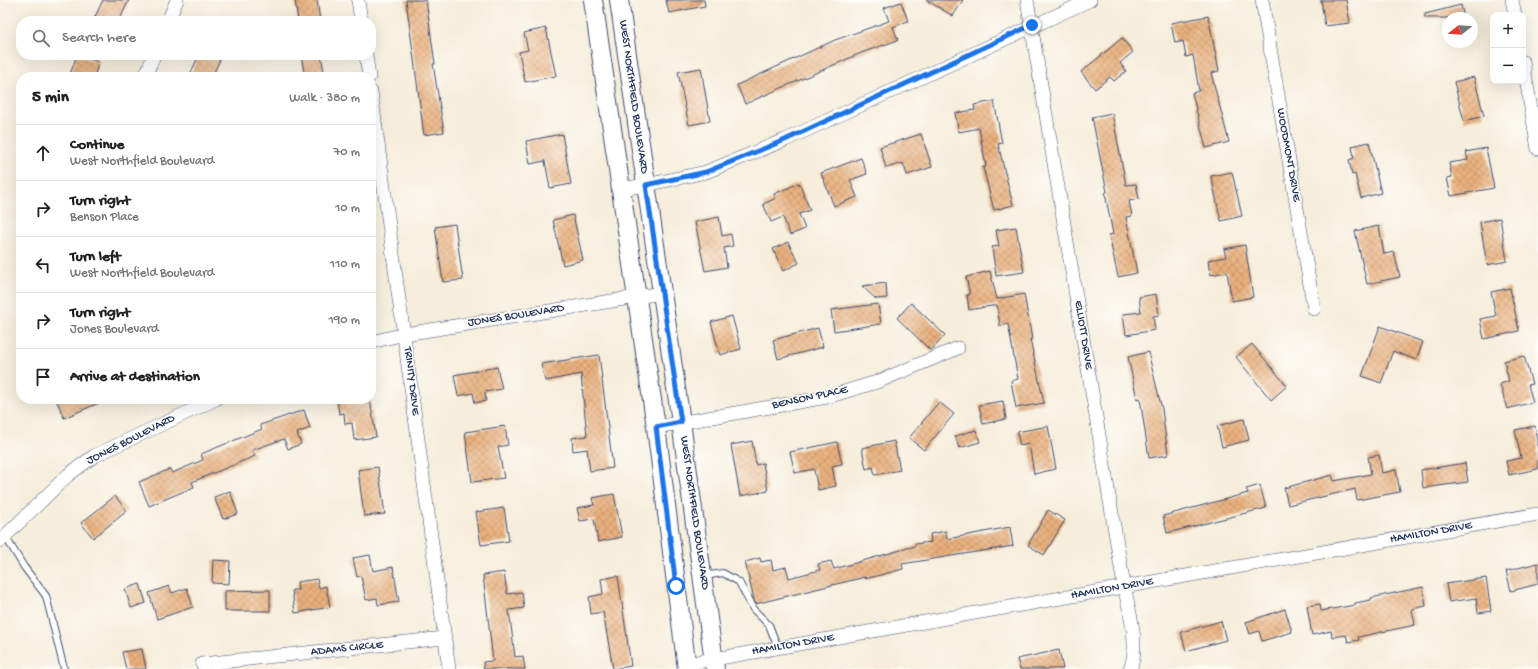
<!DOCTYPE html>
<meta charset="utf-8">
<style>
body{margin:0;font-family:"Gochi Hand",sans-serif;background:#f2f2f2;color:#222}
.controls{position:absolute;right:12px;top:12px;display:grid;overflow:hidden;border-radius:8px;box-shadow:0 4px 16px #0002}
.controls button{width:36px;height:36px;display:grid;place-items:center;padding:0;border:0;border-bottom:1px solid #e0e0e0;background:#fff;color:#222;font:20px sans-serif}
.compass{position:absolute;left:1442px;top:12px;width:36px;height:36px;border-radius:50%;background:#fff;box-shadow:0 4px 16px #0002;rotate:253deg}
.stop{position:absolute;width:12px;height:12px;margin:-9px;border:3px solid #1a73e8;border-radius:50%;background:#fff}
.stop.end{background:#1a73e8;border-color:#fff;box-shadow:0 1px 4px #0008}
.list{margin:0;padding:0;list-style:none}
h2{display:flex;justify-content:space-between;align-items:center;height:52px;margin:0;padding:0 16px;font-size:17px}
h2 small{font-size:13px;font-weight:400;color:#767676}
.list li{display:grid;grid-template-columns:26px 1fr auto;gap:12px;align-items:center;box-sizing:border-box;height:56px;padding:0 16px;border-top:1px solid #e0e0e0}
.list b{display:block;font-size:15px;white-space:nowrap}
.list p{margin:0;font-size:13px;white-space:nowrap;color:#767676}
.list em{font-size:13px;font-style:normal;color:#767676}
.icon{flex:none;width:22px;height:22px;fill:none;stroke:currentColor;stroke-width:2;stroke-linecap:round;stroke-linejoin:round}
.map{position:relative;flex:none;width:1538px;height:669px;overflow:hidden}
.search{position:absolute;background:#fff;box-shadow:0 4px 16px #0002;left:16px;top:16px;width:360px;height:44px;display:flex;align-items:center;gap:10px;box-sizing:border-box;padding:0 14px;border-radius:16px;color:#767676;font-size:15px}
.panel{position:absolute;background:#fff;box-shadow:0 4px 16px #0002;left:16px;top:72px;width:360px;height:332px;border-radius:16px}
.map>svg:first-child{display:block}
.building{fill:url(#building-cross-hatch)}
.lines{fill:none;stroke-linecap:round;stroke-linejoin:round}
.service-casing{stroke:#3c4c71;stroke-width:8}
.minor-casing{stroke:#3c4c71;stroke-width:14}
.secondary-casing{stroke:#3c4c71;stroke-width:20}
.service{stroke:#fff;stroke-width:6}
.minor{stroke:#fff;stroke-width:13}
.secondary{stroke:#fff;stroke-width:18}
.route{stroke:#1a73e8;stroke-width:5}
.labels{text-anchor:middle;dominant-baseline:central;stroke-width:3;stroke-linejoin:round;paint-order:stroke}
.street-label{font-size:12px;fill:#1b2f5e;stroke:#fdfcf7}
</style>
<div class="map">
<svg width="1538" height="669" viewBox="0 0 1538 669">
<defs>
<pattern id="building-cross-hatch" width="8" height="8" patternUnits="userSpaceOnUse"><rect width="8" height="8" fill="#eab17d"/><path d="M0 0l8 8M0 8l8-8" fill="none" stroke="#bd906a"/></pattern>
</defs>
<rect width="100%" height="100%" fill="#fdfcf7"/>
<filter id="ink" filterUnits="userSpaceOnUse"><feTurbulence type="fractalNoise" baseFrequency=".025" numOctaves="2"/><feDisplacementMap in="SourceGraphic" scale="8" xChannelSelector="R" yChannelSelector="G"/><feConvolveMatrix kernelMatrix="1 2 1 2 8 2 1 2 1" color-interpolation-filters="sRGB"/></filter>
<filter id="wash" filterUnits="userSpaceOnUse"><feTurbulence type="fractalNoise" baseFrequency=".012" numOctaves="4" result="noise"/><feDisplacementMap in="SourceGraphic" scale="16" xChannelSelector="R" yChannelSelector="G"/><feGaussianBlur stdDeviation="0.9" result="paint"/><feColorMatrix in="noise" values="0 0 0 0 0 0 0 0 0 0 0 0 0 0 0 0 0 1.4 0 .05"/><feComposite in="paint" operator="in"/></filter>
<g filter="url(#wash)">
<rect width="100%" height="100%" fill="#f6edda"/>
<g id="blocks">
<g class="building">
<polygon points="103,0 129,0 119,21 93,21"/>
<polygon points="295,0 317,0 320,21 298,21"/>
<polygon points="406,0 426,0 435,64 433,64 444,132 424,135"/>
<polygon points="666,0 704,0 705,6 669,13"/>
<polygon points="926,0 963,0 953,16"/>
<polygon points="1321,0 1346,0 1350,23 1325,26"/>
<polygon points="901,2 908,21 893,27 898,40 861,53 745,104 737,85 835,40 889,21 884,8"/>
<polygon points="1461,5 1464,18 1425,18 1425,14"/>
<polygon points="1208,16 1219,71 1211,73 1229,142 1206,148 1192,93 1199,91 1193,55 1186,57 1183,41 1175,43 1171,23"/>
<polygon points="546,28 556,76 525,82 519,52 528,50 524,33"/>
<polygon points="1122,38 1133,52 1120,63 1126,71 1114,81 1110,77 1095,89 1081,72"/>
<polygon points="77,55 99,62 94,77 69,77"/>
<polygon points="199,55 222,55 212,77 189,77"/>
<polygon points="301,55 321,55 325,77 305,77"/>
<polygon points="701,68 710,121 689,125 678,72"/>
<polygon points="1474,77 1484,116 1464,121 1454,82"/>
<polygon points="994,101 1002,143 998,144 1013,205 994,210 983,167 986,167 979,128 959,132 955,113 975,110 974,105"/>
<polygon points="1112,113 1126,185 1136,184 1139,199 1129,201 1132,216 1126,217 1137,273 1118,277 1109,235 1113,234 1105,193 1107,192 1092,117"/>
<polygon points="562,134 571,184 550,188 545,161 530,164 526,141"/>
<polygon points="921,134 932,167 907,175 903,163 886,168 880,147"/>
<polygon points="1369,142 1381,193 1361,198 1355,174 1352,175 1349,160 1354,158 1352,146"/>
<polygon points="1486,148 1494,188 1451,196 1447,178 1452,177 1449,163 1468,160 1466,152"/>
<polygon points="861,158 867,174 850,180 857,197 834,206 821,173"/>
<polygon points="1232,172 1242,216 1221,221 1211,176"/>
<polygon points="799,183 810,210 799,214 805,229 790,235 783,217 771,222 763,204 776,198 774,194"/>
<polygon points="573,215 583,260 563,265 553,220"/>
<polygon points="719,217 722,236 731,234 733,246 724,248 727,267 705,271 695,222"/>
<polygon points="1500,218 1507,261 1487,265 1480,222"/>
<polygon points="455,224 463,280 443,282 435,227"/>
<polygon points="1379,226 1384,254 1394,252 1400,277 1367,284 1355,231"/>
<polygon points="1016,227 1024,272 996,276 992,247 999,246 996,230"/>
<polygon points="788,242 799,263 783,271 773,249"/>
<polygon points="1245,245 1253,297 1232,301 1227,272 1210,275 1208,260 1226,257 1224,249"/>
<polygon points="990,271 997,299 1024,294 1032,339 1030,339 1044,403 1016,408 1011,381 1018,379 1008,324 1000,326 997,305 969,310 967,295 970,295 966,277"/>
<polygon points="886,283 887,298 876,299 862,286"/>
<polygon points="1510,288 1519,331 1484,339 1480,319 1496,316 1491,292"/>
<polygon points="1156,294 1159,315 1153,316 1155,330 1126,335 1123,314 1141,312 1139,297"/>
<polygon points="911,303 945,335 931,351 897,318"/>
<polygon points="878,304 881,324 834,331 831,310"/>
<polygon points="732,316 741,349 720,355 711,322"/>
<polygon points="1380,326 1423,342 1416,360 1393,351 1381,383 1362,376"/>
<polygon points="818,328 823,347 778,359 773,340"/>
<polygon points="1252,344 1287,386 1271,400 1236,357"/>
<polygon points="1148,352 1162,409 1168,455 1149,458 1140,398 1137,399 1128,357"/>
<polygon points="599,355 613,468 590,471 587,449 573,451 572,438 587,436 581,374 545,381 541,364"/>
<polygon points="1524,356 1532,384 1528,385 1533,402 1507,409 1500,384 1509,381 1504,361"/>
<polygon points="497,367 502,389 485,392 486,401 475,403 473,393 458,396 454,375"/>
<polygon points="56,399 108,399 64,418"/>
<polygon points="337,399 370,399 376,437 354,440 352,423 345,424 344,413 339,414"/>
<polygon points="1003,401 1006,419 983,424 979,405"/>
<polygon points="939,402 954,414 924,450 909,438"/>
<polygon points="304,410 310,428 297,433 301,444 288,449 284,439 252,450 255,456 192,482 194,487 149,506 139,482 170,469 172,473 203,460 201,454 262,429 260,425"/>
<polygon points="1244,419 1249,440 1222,447 1217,426"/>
<polygon points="505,426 508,445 498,447 504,478 472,482 465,432"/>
<polygon points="1048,426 1056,469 1034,474 1029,444 1020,446 1017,432"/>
<polygon points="1535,426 1538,439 1538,469 1509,475 1506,461 1521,458 1515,430"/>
<polygon points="976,430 980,442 959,448 955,436"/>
<polygon points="752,441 756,465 763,463 768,491 740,496 731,445"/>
<polygon points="894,441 900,470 875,475 873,467 866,469 862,448"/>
<polygon points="837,442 842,464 832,466 836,486 818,490 814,469 795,473 790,452"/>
<polygon points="1379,455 1382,473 1396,470 1400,492 1357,500 1355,489 1288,505 1284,488 1332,475 1334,481 1371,474 1368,457"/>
<polygon points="1465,463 1468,482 1423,488 1421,470"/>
<polygon points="378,467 385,514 364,516 358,470"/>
<polygon points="1260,485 1266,508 1167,533 1163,516 1248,493 1246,489"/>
<polygon points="230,491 238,514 223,519 214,497"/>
<polygon points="614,494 622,537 598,542 594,519 580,521 577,508 594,505 592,498"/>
<polygon points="115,496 127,511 93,538 81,523"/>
<polygon points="504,508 509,541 481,545 476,512"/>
<polygon points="1048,510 1065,520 1044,555 1028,545"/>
<polygon points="1010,527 1013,546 902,564 903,569 865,579 865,577 755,604 745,562 760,558 761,562 771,560 773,570 786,567 789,578 820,570 818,564 831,561 834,569 915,546 915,544 931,542 930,534 946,531 947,539"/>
<polygon points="370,555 373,571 393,567 399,602 378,605 377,598 366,600 361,576 357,577 353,558"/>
<polygon points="213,560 230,561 229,584 212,583"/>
<polygon points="1538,563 1538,584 1511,591 1506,571"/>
<polygon points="504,572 507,594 522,592 524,608 509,610 515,657 523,656 525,669 484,669 483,662 493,661 483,575"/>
<polygon points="618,576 631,666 613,669 603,612 591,614 589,597 603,594 601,579"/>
<polygon points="1486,578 1491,611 1478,613 1476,598 1449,602 1446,584"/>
<polygon points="317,579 319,588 326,586 330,607 295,613 292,590 298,590 297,582"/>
<polygon points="140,584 146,603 131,608 125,589"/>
<polygon points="169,586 172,593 187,588 193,607 157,619 149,593"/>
<polygon points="1423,587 1426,606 1412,609 1415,625 1358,637 1359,640 1348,642 1346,635 1332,637 1331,631 1312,635 1307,606 1320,604 1321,611 1355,605 1355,603 1371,600 1371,598"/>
<polygon points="270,590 270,611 225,611 225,591"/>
<polygon points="1285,609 1292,632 1262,641 1259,631 1250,634 1246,622"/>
<polygon points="1221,621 1226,640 1186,651 1181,632"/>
<polygon points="142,649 146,669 126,669 122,652"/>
<polygon points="1059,650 1063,669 1020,669 1017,659"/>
</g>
</g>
</g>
<g filter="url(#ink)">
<use href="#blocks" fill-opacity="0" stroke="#3c4c71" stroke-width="1"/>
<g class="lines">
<g class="service-casing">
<g id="service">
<polyline points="5,536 24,567 46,596 64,669"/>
<polyline points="704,576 723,573 739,582 753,609 769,625 778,648"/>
</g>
</g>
<g class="minor-casing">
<g id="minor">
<polyline points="358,0 361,21"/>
<path d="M1027 0 1124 586C1129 609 1140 647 1130 669"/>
<polyline points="1262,0 1314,309"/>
<polyline points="1512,0 1515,15"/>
<polyline points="168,21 177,0"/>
<polyline points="366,55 369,77"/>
<polyline points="1523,62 1538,149"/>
<polyline points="145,77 154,55"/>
<polyline points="371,92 449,669"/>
<polyline points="621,189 646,185 706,172 785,140 1090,0"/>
<polyline points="371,342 405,334 662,293"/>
<polyline points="656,427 827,397 877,382 958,348"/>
<polyline points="0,541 68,475 94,456 216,399"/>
<polyline points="202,664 444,638"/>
<polyline points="686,664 1538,514"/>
</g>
</g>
<g class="secondary-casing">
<g id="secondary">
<polyline points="593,0 656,427 687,669"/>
<polyline points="619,0 681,422 715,669"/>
</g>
</g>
<use href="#service" class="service"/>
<use href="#minor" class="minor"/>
<use href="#secondary" class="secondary"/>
</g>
</g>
<g class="lines" filter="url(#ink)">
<polyline class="route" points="676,586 656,427 681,422 646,185 706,172 785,140 1032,25"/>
</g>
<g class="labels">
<g class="street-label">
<text transform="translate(633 97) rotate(82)">WEST NORTHFIELD BOULEVARD</text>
<text transform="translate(1288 155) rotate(80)">WOODMONT DRIVE</text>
<text transform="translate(516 316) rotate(-9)">JONES BOULEVARD</text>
<text transform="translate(1083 335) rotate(81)">ELLIOTT DRIVE</text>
<text transform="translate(411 381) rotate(83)">TRINITY DRIVE</text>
<text transform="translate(810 398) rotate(-12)">BENSON PLACE</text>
<text transform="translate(131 440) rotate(-27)">JONES BOULEVARD</text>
<text transform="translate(694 513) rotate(82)">WEST NORTHFIELD BOULEVARD</text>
<text transform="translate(1431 533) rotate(-10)">HAMILTON DRIVE</text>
<text transform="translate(1112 589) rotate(-10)">HAMILTON DRIVE</text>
<text transform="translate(793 645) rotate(-10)">HAMILTON DRIVE</text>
<text transform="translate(347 649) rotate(-6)">ADAMS CIRCLE</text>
</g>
</g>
</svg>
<div class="controls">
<button>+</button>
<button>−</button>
</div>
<svg class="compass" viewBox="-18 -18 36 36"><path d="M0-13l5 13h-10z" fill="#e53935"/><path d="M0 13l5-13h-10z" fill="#767676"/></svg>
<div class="stop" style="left:676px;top:586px"></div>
<div class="stop end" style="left:1032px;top:25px"></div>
<div class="search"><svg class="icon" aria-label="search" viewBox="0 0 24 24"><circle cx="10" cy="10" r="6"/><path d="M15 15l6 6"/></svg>Search here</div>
<section class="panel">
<h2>5 min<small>Walk · 380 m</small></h2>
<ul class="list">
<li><svg class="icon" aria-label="ahead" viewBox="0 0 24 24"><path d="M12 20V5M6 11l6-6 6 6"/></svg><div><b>Continue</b><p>West Northfield Boulevard</p></div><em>70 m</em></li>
<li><svg class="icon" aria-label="right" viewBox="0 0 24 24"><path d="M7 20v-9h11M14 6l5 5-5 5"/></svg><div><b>Turn right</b><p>Benson Place</p></div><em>10 m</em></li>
<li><svg class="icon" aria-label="left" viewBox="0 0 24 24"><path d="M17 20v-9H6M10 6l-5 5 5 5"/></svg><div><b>Turn left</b><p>West Northfield Boulevard</p></div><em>110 m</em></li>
<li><svg class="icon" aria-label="right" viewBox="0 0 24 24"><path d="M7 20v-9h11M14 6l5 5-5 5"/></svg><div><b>Turn right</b><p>Jones Boulevard</p></div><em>190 m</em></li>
<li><svg class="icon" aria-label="arrive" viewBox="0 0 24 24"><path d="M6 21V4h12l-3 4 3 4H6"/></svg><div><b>Arrive at destination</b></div></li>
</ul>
</section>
</div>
